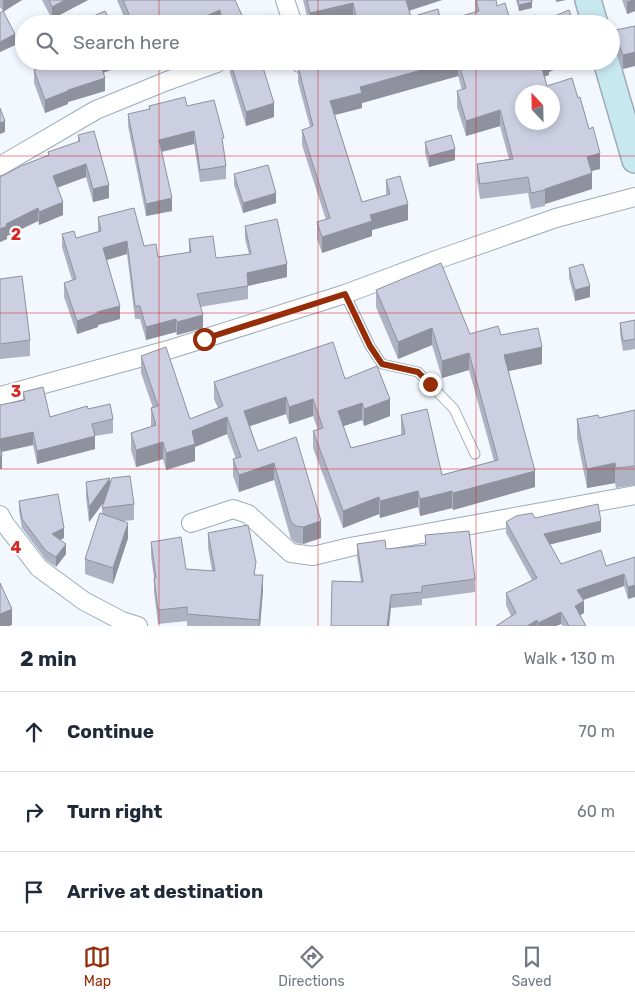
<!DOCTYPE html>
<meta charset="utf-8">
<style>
body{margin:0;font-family:Rubik,sans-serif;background:#f6f6f7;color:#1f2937}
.compass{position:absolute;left:515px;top:85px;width:45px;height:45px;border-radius:50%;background:#fff;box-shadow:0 2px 8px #0003;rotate:338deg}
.stop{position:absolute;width:15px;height:15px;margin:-11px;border:4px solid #942d08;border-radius:50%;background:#fff}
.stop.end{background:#942d08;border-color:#fff;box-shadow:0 1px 5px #0008}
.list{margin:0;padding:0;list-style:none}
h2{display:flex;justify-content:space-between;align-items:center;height:65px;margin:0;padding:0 20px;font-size:21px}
h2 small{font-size:16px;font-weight:400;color:#747a83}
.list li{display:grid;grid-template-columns:32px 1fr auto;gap:15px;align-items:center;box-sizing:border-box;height:80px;padding:0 20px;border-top:1px solid #e0e1e3}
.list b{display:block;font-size:19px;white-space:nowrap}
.list em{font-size:16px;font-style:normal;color:#747a83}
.icon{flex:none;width:28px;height:28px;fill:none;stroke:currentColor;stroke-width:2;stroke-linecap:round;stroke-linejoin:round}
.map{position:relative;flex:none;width:635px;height:626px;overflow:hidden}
.search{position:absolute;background:#fff;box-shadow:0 2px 8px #0003;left:15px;right:15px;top:15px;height:55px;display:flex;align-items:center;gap:12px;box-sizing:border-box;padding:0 18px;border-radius:28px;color:#747a83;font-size:19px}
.sheet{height:305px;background:#fff}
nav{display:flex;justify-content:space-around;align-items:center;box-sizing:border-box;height:70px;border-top:1px solid #e0e1e3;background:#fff;font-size:14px;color:#747a83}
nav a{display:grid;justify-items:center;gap:2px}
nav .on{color:#942d08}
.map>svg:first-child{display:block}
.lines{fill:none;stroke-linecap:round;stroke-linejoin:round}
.lane-casing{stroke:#9eacb9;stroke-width:11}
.street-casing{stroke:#9eacb9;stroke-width:20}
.secondary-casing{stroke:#9eacb9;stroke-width:28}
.lane{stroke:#fff;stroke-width:9}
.street{stroke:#fff;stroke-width:18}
.secondary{stroke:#c8e8f0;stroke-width:25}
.wall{fill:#afb2c2}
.shaded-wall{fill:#8f919e}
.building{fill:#cccfe1;stroke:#8f919e;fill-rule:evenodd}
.route{stroke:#942d08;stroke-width:6}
.grid{fill:none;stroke:#d62828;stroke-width:1;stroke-opacity:0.55}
.grid-label{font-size:16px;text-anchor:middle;font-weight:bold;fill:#d62828;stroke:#fff;stroke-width:4.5;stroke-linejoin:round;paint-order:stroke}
</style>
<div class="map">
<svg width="635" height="626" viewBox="0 0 635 626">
<rect width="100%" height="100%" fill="#f2f8fe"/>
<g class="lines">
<g class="lane-casing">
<polyline id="lane" points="345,294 370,346 382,364 418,372 454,409 475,454"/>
</g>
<g class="street-casing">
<g id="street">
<polyline points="285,0 293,24"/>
<polyline points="299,61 300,63"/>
<polyline points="0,166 96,110 167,81 217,63"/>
<polyline points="0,396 168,350 345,294 436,260 556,218 635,197"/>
<polyline points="0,515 5,524 39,568 84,601 122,621 138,626"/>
<polyline points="191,523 233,509 248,514 291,553 313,556 350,547 635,495"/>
</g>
</g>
<g class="secondary-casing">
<g id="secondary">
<polyline points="588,0 595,24"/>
<polyline points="606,61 635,160"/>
</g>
</g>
<use href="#lane" class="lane"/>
<use href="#street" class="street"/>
<use href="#secondary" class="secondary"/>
</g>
<g class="wall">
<polygon points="0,0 22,0 3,11 15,45 0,52 0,13 3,11 0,7"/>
<polygon points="42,0 88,0 52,19"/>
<polygon points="117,0 235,0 245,22 271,24 127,24"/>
<polygon points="303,0 442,0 409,11 411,17 441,22 475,12 475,0 496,0 497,6 511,23 574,24 354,24 353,18 330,24 309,24"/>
<polygon points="516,0 532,0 532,8 519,11"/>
<polygon points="622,0 635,0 635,11 627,14"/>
<polygon points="635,26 623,69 616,51 611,48 611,31"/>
<polygon points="126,61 126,64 103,73 105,91 68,102 68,104 45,113 34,83 34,70"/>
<polygon points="229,61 261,61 274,117 246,126 230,73 230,65"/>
<polygon points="319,61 573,61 549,72 549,75 545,76 547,86 600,169 591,171 592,189 545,204 545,206 531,209 528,193 480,199 477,180 477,164 509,159 500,126 466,136 457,107 457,91 462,90 458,76 362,103 362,108 335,115 362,202 386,195 386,180 408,220 372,230 372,236 322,253 317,238 317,222 326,220 302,145 302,130 310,127 298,82 298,66"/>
<polygon points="149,106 187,106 224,150 226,166 226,179 200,182 194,144 162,152 172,211 146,216 128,126 128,114 149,110"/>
<polygon points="78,135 109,198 93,202 86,177 57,188 63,215 39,225 38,221 7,236 7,239 0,242 0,177 48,155 48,152 78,142"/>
<polygon points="425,142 455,160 429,167 425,153"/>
<polygon points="234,174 276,203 243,213 234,185"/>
<polygon points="98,217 144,246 158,257 189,253 189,239 216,258 249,254 245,239 245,226 287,277 248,286 248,299 200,307 203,328 177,335 176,332 146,340 140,319 135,319 127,254 107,260 120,319 98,325 98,327 77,334 64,297 64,283 72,280 62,247 62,234 76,238 98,232"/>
<polygon points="569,268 590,297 575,301 569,278"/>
<polygon points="0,279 30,340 30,356 0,359"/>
<polygon points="376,290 470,334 501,335 542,364 508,371 535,487 453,510 452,508 420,516 418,507 380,518 379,514 343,528 313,448 313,431 318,430 313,416 289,424 286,414 250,426 258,451 296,437 321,538 303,544 296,543 291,539 274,480 239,492 233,476 233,459 236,459 227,434 195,447 195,461 166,470 163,459 136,467 131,450 131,433 151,427 151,408 153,408 141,373 141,356 190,419 218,408 214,399 214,382 345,379 390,416 364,426 362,420 343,426 351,448 401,435 401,415 442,475 494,461 469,370 442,378 432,345 398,359 376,307"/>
<polygon points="635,320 635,349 623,351 620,334 620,323"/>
<polygon points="23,392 50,417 88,409 113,419 113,433 95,436 95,449 37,464 33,445 2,452 2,469 0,469 0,405 23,400"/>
<polygon points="635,410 635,485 616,488 615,483 587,488 577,438 577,419 599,418"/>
<polygon points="86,482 110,483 134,504 134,520 124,521 128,538 113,584 85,574 85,559 102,514 102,508 103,503 89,522 86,497"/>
<polygon points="19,501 64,538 60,540 66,554 56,567 46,560 22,528 19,511"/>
<polygon points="535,518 601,532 550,544 561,564 606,566 635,557 628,599 624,586 583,600 584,613 580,615 586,626 563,626 561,624 556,626 496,626 511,616 506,605 506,593 532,580 506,533 506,522"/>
<polygon points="208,533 256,575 263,590 260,626 187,626 187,621 158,624 154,592 154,578 151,556 151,542 186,569 212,571 208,548"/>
<polygon points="425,535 475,579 475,592 422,599 422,605 391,608 361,582 357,557 357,544 386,549 425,545"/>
</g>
<g class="shaded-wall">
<polygon points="3,0 22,0 3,12"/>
<polygon points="65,0 88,0 52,19 52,7"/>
<polygon points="404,0 442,0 404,12"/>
<polygon points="556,0 566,0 556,2"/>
<polygon points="632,0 635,0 635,11 627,14 627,2"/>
<polygon points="532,2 532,8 519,11 519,5"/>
<polygon points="353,3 353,18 330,24 310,24 310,13"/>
<polygon points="220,10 220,24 187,24"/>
<polygon points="15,34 15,45 0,52 0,42"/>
<polygon points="635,52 635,66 623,69 623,55"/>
<polygon points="101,61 126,61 126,64 100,74 100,62"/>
<polygon points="146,61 154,61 146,65"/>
<polygon points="454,61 458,61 458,76 362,103 362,108 330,116 330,101 360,87"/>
<polygon points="543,61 573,61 549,72 549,75 540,78 540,62"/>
<polygon points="105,78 105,91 68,102 68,104 45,113 45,100 68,90"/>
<polygon points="274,103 274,117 246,126 246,112"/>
<polygon points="500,110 500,126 466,136 466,121"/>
<polygon points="5,121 5,132 0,134 0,123"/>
<polygon points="194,131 194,144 159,152 159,140"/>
<polygon points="455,149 455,160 429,167 429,156"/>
<polygon points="600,153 600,169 587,172 587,157"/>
<polygon points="86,164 86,177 53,189 53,176"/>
<polygon points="592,173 592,189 545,204 545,189"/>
<polygon points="109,185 109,198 93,202 93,189"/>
<polygon points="276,193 276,203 243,213 243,203"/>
<polygon points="172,198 172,211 146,216 146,204"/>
<polygon points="63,202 63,215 39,225 39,212"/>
<polygon points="408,204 408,220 372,230 372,236 322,253 322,237 370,215"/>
<polygon points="38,208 38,221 7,236 7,239 0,242 0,229 6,224"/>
<polygon points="127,241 127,254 103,261 103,248"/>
<polygon points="287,264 287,277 247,286 247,273"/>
<polygon points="590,286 590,297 575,301 575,290"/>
<polygon points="120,306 120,319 98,325 98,327 77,334 77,321 97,312"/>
<polygon points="203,315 203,328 177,335 177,322"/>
<polygon points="176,319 176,332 146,340 146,327"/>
<polygon points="432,328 432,345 398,359 398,342"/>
<polygon points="542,347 542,364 504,372 504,355"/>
<polygon points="469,353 469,370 442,378 442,361"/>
<polygon points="286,397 286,414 244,428 244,411"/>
<polygon points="313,399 313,416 289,424 289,407"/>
<polygon points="390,399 390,416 364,426 364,409"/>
<polygon points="362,403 362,420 338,428 338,411"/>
<polygon points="227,417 227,434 195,447 195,461 166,470 166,453 192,431"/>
<polygon points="33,432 33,445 0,452 0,439"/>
<polygon points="95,436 95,449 37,464 37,451"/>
<polygon points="163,442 163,459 136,467 136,450"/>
<rect x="0" y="456" width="2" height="13"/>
<polygon points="274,463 274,480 239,492 239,475"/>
<polygon points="615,463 615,483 587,488 587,469"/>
<polygon points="535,471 535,487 453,510 453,493"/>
<polygon points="110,478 110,494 89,522 89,507"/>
<polygon points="418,491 418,507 380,518 380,501"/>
<polygon points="452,491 452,508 420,516 420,499"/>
<polygon points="379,497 379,514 343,528 343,511"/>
<polygon points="321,521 321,538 303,544 303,527"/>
<polygon points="601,521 601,532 544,546 544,534"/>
<polygon points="128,523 128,538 113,584 113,568"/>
<polygon points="64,528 64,538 52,544 52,534"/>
<polygon points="66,544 66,554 56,567 56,557"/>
<polygon points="624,574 624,586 577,602 577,590"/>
<polygon points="263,575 263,590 260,626 259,626"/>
<polygon points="635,585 635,597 628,599 628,587"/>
<polygon points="391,595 391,608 389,626 387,626"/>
<polygon points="584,601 584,613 575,618 575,606"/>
<polygon points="12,609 12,625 9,626 0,626 0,614"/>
<polygon points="561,612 561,624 556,626 538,626 538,623"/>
<polygon points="537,620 537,626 527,626"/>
</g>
<g class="building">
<polygon points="49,0 65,0 52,7"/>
<polygon points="123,0 235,0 245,22 267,15 271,24 223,24 220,10 187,24 133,24"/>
<polygon points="307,0 406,0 411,17 438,9 441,22 479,11 476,0 496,0 497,6 505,3 511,23 536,15 538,23 569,10 574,24 358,24 353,3 310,13"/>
<polygon points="518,0 532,0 532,2 519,5"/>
<polygon points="3,11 15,34 0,42 0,13"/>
<polygon points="105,11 112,24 92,24 89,18"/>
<polygon points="635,26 635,52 623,55 616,37 611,35 611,31"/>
<polygon points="57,61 101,61 100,62 105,78 68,90 68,91 45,100 34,70"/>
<polygon points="230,61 261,61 274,103 246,112"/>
<polygon points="319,61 454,61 360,87 362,93 330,101 362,202 390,194 386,180 400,176 408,204 370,215 372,221 322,237 317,222 330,218 302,130 313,126 298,66"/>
<path d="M458 61H543L540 62 547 86 572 78 578 98 580 97 589 129 593 127 600 153 587 157 592 173 545 189V190L531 193 528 177 480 184 477 164 513 159 500 110 466 121 457 91 466 88ZM522 92H552V122H522Z"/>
<polygon points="185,97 187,106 214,100 224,138 222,138 226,166 200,170 194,131 159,140 172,198 146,204 128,114 150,109 149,106"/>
<polygon points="0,108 5,121 0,123"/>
<polygon points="94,131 109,185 93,189 86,164 53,176 63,202 39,212 38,208 6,224 7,226 0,229 0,177 21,166 49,155 48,152 80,141 78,135"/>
<polygon points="451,135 455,149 429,156 425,142"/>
<polygon points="268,165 276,193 243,203 234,174"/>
<polygon points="134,208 144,246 156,244 158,257 191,252 189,239 213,236 216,258 251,254 245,226 277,219 287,264 247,273 248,286 197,294 203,315 177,322 176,319 146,327 140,306 135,306 127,241 103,248 120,306 97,312 98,313 77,321 64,283 76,279 62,234 74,231 76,238 101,231 98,217"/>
<polygon points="441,263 470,334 498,326 501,335 538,328 542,347 504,355 535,471 453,493 452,491 420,499 418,491 380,501 379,497 343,511 313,431 323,428 313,399 289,407 286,397 244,411 258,451 296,437 321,521 303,527 296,526 291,522 274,463 239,475 233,459 241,457 227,417 192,431 195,444 166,453 163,442 136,450 131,433 156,425 151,408 158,406 141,356 166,347 190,419 223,406 214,382 333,342 345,379 377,366 390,399 364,409 362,403 338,411 351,448 405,434 401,415 427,409 442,475 498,460 469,353 442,361 432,328 398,342 376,290"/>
<polygon points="583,264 590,286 575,290 569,268"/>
<polygon points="22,276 30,340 0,344 0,279"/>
<polygon points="635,320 635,339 623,341 620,323"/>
<polygon points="43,387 50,417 87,406 88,409 110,404 113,419 92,424 95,436 37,451 33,432 0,439 0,405 25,400 23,392"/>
<polygon points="635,410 635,466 616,468 615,463 587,469 577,419 598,415 599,418"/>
<polygon points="0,445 2,456 0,456"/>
<polygon points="130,476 134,504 102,508 112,478"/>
<polygon points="110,478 89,507 86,482"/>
<polygon points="58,494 64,528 52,534 66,544 56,557 46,551 22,519 19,501"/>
<polygon points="598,504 601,521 544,534 561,564 601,550 606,566 635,557 635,585 628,587 624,574 577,590 584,601 575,606 586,626 569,626 561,612 538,623 537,620 527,626 496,626 516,613 506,593 537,578 506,522 516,516 532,513 535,518"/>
<polygon points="100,513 128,523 113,568 85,559"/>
<polygon points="248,525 256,562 254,575 263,575 259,620 187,614 187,607 158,610 154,578 156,578 151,542 181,537 186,569 215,571 208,533"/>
<polygon points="469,531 475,579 422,586 422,592 391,595 387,626 331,626 332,581 363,582 357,544 385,540 386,549 426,545 425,535"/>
<polygon points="0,583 12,609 0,614"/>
</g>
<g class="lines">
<polyline class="route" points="204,339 345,294 370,346 382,364 418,372 430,384"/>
</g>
<path class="grid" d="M159 0V24M318 0V24M476 0V24M159 61V626M318 61V626M476 61V626M0 156H635M0 313H635M0 469H635"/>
<g class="grid-label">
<text x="16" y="240">2</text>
<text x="16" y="397">3</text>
<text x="16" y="553">4</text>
</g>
</svg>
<svg class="compass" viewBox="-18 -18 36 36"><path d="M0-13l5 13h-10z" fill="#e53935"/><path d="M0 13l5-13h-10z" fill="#747a83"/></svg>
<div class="stop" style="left:204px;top:339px"></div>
<div class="stop end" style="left:430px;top:384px"></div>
<div class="search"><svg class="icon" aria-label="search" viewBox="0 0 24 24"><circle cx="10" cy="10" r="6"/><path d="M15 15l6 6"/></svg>Search here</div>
</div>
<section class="sheet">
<h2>2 min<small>Walk · 130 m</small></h2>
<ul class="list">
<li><svg class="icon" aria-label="ahead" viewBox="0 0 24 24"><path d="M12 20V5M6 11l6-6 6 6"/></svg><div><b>Continue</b></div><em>70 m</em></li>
<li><svg class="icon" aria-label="right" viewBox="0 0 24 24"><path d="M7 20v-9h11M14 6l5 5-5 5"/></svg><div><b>Turn right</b></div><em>60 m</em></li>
<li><svg class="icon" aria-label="arrive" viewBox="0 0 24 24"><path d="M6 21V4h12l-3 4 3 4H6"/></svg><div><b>Arrive at destination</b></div></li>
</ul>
</section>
<nav>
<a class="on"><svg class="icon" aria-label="map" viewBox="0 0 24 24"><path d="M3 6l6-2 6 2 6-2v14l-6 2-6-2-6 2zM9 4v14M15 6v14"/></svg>Map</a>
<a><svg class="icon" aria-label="directions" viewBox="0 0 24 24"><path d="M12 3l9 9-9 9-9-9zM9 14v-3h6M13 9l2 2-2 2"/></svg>Directions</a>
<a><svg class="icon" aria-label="saved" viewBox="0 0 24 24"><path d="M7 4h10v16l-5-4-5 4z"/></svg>Saved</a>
</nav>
